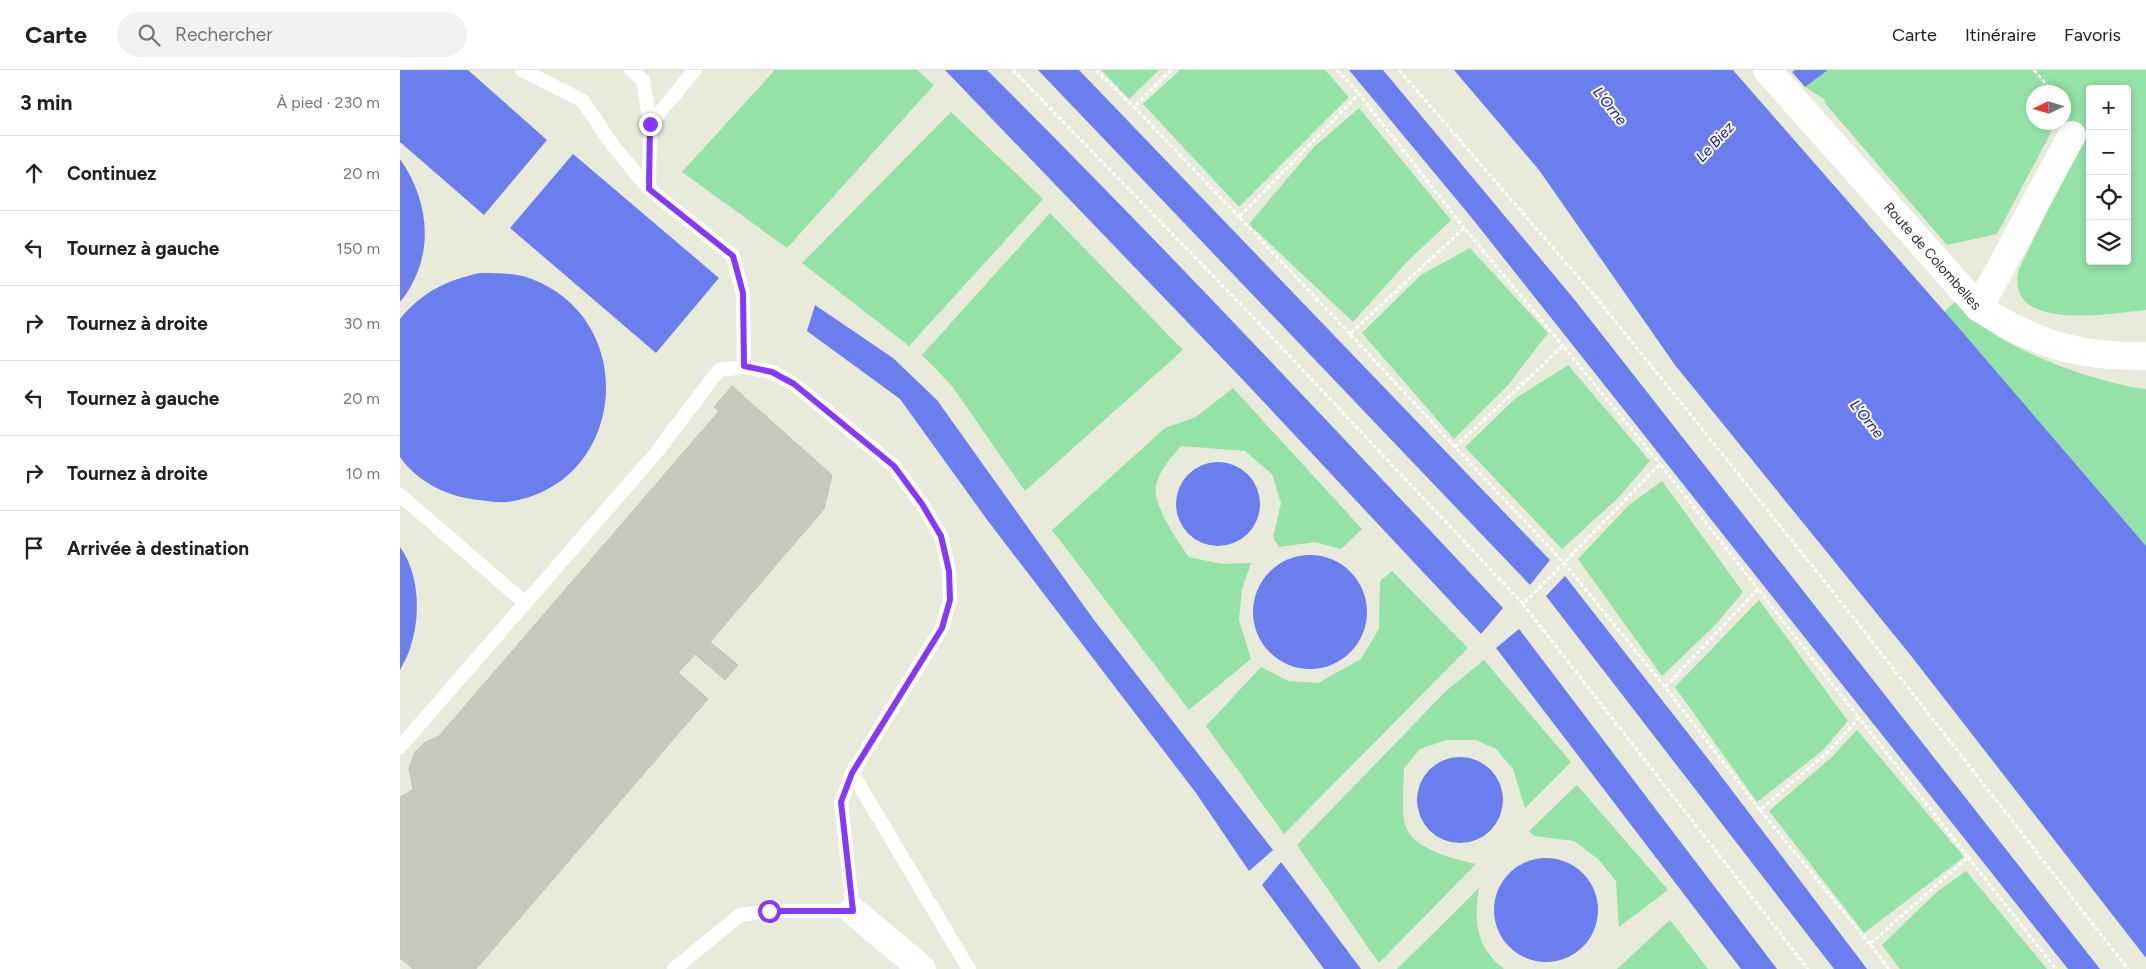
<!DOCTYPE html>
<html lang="fr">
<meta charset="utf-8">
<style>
body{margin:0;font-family:Figtree,sans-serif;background:#f2f2f2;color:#202124}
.controls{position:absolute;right:15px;top:15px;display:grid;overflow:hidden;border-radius:5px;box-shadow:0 2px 8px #0003}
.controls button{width:45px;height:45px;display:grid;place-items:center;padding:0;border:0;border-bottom:1px solid #e0e0e0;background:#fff;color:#202124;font:25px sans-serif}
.compass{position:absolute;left:1626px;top:15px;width:45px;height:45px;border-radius:50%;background:#fff;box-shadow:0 2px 8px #0003;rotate:266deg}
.stop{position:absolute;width:15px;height:15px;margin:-11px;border:4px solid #8537fa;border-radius:50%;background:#fff}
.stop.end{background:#8537fa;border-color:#fff;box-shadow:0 1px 5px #0008}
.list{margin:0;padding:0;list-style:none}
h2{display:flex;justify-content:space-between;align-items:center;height:65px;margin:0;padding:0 20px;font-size:21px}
h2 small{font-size:16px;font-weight:400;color:#757577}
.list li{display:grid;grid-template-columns:32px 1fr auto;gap:15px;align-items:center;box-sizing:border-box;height:75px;padding:0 20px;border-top:1px solid #e0e0e0}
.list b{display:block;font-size:19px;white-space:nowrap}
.list em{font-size:16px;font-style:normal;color:#757577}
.icon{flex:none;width:28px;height:28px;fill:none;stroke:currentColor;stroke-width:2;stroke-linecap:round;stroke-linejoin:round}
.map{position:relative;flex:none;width:1746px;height:899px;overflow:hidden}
header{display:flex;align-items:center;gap:30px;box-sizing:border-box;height:70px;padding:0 25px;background:#fff;border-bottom:1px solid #e0e0e0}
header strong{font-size:24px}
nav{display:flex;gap:28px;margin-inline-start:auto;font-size:18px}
.search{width:350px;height:45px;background:#f2f2f2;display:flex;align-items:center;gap:12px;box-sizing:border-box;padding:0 18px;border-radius:28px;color:#757577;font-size:19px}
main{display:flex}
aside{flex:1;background:#fff}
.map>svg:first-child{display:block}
.green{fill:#95e2a8;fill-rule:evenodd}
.water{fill:#6b7eee}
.building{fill:#c6c9bc;stroke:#c1c6b3}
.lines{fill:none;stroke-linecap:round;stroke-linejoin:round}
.path{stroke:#fff;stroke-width:3;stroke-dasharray:4 2.5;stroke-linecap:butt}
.service{stroke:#fff;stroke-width:14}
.minor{stroke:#fff;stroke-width:28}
.route{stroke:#8537fa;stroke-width:6}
.labels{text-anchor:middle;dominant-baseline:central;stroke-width:4;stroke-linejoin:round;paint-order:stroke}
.street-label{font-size:14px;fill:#282828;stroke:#fff}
.water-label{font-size:15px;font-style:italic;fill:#0d1697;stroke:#fff}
</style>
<header>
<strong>Carte</strong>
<div class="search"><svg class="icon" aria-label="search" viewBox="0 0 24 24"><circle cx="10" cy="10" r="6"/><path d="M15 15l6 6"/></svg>Rechercher</div>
<nav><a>Carte</a><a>Itinéraire</a><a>Favoris</a></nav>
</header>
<main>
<aside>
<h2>3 min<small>À pied · 230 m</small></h2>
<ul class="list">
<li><svg class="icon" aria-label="ahead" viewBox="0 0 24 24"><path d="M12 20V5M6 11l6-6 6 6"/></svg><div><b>Continuez</b></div><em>20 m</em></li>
<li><svg class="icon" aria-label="left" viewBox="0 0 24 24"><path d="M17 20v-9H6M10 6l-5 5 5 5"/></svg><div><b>Tournez à gauche</b></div><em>150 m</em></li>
<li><svg class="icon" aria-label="right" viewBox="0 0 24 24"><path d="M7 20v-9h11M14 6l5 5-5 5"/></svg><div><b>Tournez à droite</b></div><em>30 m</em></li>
<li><svg class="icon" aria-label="left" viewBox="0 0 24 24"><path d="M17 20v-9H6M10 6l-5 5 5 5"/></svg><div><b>Tournez à gauche</b></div><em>20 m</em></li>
<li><svg class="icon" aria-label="right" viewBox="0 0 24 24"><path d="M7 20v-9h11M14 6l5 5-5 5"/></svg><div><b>Tournez à droite</b></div><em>10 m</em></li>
<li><svg class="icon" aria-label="arrive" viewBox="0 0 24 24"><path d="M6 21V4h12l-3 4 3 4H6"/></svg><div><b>Arrivée à destination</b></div></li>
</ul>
</aside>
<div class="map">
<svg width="1746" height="899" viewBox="0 0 1746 899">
<rect width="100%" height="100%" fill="#e8ebd9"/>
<g class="green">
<polygon points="375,0 517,0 534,15 387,178 282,102"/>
<polygon points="701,0 759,0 729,29"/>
<polygon points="780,0 925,0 949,27 839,137 743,34"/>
<path d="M1428 0H1746V240C1712 243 1603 264 1619 199L1682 70 1655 55 1597 164 1547 175 1424 32 1425 30 1405 17ZM1690 19H1727V191H1690ZM1634 22H1664V52H1634Z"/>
<polygon points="959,38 1051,150 1006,193 953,252 849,154 914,77"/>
<polygon points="551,42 643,129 509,276 402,193"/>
<polygon points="650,143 783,280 625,421 552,316 522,285"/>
<polygon points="1070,178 1148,263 1108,315 1054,369 962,263 1021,205"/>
<path d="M1555 232C1567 243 1580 254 1594 264 1631 288 1702 314 1746 319V476L1544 242Z"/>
<polygon points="1168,295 1250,391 1218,428 1162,479 1065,377 1116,328"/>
<path d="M833 318 962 459 941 479 915 472 879 477 873 468 881 433 872 404 845 381 781 376C772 386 759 401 756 415 752 435 778 472 789 487L822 494 851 493 842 519 839 550 851 589 789 640 652 460 765 358 796 347Z"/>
<polygon points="1262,411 1343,522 1316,554 1262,606 1178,489 1229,435"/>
<polygon points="992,501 1068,578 884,764 806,656 861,597 888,611 918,613 961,589 979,559 980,511"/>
<polygon points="1359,530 1448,651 1422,681 1357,732 1275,617"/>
<path d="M1084 590 1171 692 1125 738 1113 699 1096 679 1076 670H1047L1020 679 1004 698C1004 712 1001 746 1006 757 1014 780 1055 789 1076 794L979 893 897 775 1046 621Z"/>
<polygon points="1457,660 1564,787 1464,863 1369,741 1432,687"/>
<polygon points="1177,715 1268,820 1219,857 1216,811 1198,789 1174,771 1134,766 1129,761"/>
<polygon points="1566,801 1647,899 1500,899 1482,875 1538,821"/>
<path d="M1079 818C1074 851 1075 876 1104 899H997Z"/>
<polygon points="1270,850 1308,899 1217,899"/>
</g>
<g class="water">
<polygon points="0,0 68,0 147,70 84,145 0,72"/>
<path d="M545 0H587C763 175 933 357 1103 538L1081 564 845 312Z"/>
<polygon points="638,0 679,0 1150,490 1130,515"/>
<polygon points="949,0 983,0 1174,229 1700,899 1668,899 1071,147"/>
<polygon points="1054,0 1333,0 1558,257 1746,476 1746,888 1512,587 1275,295 1139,100"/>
<polygon points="1395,0 1428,0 1405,17 1392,2"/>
<polygon points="173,84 319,208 256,283 110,158"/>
<path d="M0 89C31 133 35 189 0 232Z"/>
<path d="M80 203C98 203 116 203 132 209 243 252 225 418 106 432 98 433 88 431 80 430 50 428 17 412 0 387V249C22 222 47 210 80 203Z"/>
<polygon points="415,235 493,288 537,330 694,550 873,780 849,801 796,723 588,451 500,329 407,261"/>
<circle cx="818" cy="434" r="42"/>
<path d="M0 477C19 503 21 545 11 575 9 584 4 592 0 600Z"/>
<circle cx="910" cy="542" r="57"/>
<polygon points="1165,506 1312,694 1467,899 1434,899 1146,526"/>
<polygon points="1119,559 1377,899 1341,899 1096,578"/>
<circle cx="1060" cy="730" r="43"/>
<circle cx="1146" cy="840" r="52"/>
<polygon points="881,792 961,899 924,899 862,815"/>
</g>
<g class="building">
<polygon points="332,316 432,405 424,439 310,572 338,595 325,610 267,560 251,579 308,629 76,899 13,899 0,888 0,727 13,720 9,698 15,682 24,673 39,666 319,341 314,337"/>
<polygon points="267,560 295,584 278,603 251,579"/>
</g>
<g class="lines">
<g class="path">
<polyline points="613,0 851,245 1123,534 1164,493 1055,377 1163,276 1260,394"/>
<polyline points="696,0 734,37"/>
<polyline points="771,0 734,37 839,147"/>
<polyline points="937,0 959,24"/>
<polyline points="999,0 1199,231 1438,528 1728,899"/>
<polyline points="1634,0 1653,22"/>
<polyline points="950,264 839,147 959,24 1064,158"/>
<polyline points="1055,377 950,264 1064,158 1163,276"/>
<polyline points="1123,534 1408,899"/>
<polyline points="1265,617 1164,493 1260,394 1358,519"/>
<polyline points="1360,740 1265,617 1358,519 1459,648"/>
<polyline points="1470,874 1360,740 1430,680 1459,648 1568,787"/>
<polyline points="1489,899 1470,874 1568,787 1656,899"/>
</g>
<g class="service">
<polyline points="122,0 183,31 211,73 249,119 333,186 343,223 344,297"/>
<polyline points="231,0 243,10 250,54 249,119"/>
<polyline points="250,54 295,0"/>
<polyline points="0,425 125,533"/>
<polyline points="0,677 255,384 319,300 344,297 372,302 394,314 494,396 522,434 541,466 549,501 550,530 542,558 452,703 441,732 453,841 369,841 340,845 274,899"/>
<polyline points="452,703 569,899"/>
</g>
<g class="minor">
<path id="s1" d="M1367 0 1579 238C1635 274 1679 287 1746 286"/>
<polyline points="1579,238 1672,65"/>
<polyline points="453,841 522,899"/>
</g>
</g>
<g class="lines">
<polyline class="route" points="250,54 249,119 333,186 343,223 344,296 372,302 394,314 494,396 522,434 541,466 549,501 550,530 542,558 452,703 441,732 453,841 369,841"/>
</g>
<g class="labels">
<g class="street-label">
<text stroke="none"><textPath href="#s1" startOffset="249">Route de Colombelles</textPath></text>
</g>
<g class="water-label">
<text transform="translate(1210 36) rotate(51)">L'Orne</text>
<text transform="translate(1315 72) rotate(-47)">Le Biez</text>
<text transform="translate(1467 349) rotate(51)">L'Orne</text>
</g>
</g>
</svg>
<div class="controls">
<button>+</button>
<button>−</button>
<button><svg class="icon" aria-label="locate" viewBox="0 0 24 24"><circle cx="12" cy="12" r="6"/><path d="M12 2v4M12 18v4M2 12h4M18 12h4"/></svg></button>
<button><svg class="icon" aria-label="layers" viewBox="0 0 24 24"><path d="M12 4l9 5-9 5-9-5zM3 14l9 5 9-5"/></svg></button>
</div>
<svg class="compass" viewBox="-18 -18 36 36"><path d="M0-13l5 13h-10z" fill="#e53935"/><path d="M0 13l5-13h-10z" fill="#757577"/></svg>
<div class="stop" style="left:369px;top:841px"></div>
<div class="stop end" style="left:250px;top:54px"></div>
</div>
</main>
